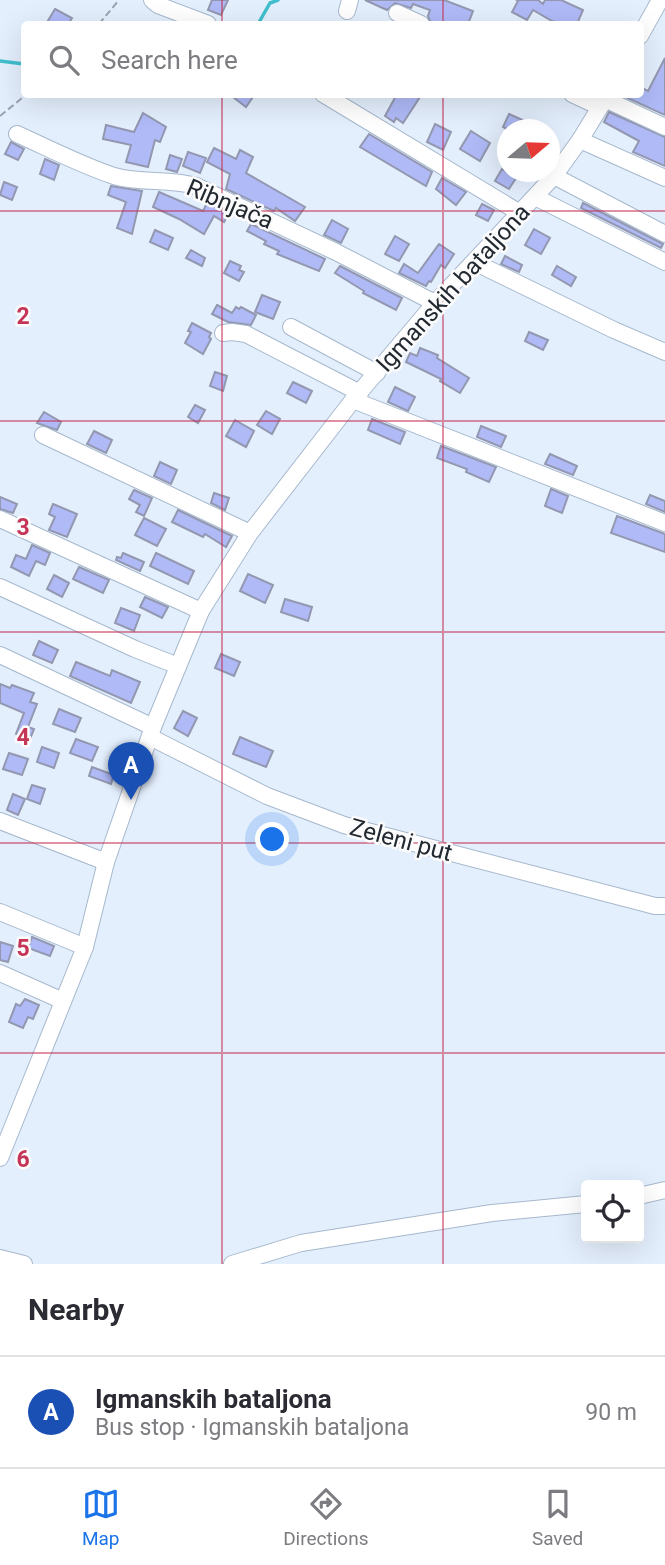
<!DOCTYPE html>
<meta charset="utf-8">
<style>
body{margin:0;font-family:Roboto,sans-serif;background:#f7f7f7;color:#2b2b33}
.controls{position:absolute;right:21px;bottom:21px;display:grid;overflow:hidden;border-radius:7px;box-shadow:0 7px 28px #0002}
.controls button{width:63px;height:63px;display:grid;place-items:center;padding:0;border:0;border-bottom:2px solid #e1e1e2;background:#fff;color:#2b2b33;font:35px sans-serif}
.compass{position:absolute;left:497px;top:119px;width:63px;height:63px;border-radius:50%;background:#fff;box-shadow:0 7px 28px #0002;rotate:71deg}
.you{position:absolute;left:273px;top:840px;width:24px;height:24px;margin:-18px;border:5px solid #fff;border-radius:50%;background:#1a73e8;box-shadow:0 0 0 10px #1a73e833}
.badge{display:grid;place-items:center;width:46px;height:46px;border-radius:50%;background:#1a73e8;color:#fff;font-size:23px;font-weight:700}
.pin{position:absolute;translate:-50% -58px;filter:drop-shadow(0 2px 4px #0008)}
.pin::after{content:'';position:absolute;top:37px;width:24px;height:21px;background:inherit;clip-path:polygon(0 0,100% 0,50% 100%)}
.list{margin:0;padding:0;list-style:none}
h2{display:flex;justify-content:space-between;align-items:center;height:91px;margin:0;padding:0 28px;font-size:30px}
h2 small{font-size:23px;font-weight:400;color:#7c7c81}
.list li{display:grid;grid-template-columns:46px 1fr auto;gap:21px;align-items:center;box-sizing:border-box;height:112px;padding:0 28px;border-top:2px solid #e1e1e2}
.list b{display:block;font-size:26px;white-space:nowrap}
.list p{margin:0;font-size:23px;white-space:nowrap;color:#7c7c81}
.list em{font-size:23px;font-style:normal;color:#7c7c81}
.icon{flex:none;width:38px;height:38px;fill:none;stroke:currentColor;stroke-width:2;stroke-linecap:round;stroke-linejoin:round}
.map{position:relative;flex:none;width:665px;height:1264px;overflow:hidden}
.search{position:absolute;background:#fff;box-shadow:0 7px 28px #0002;left:21px;right:21px;top:21px;height:77px;display:flex;align-items:center;gap:18px;box-sizing:border-box;padding:0 24px;border-radius:7px;color:#7c7c81;font-size:26px}
.sheet{height:203px;background:#fff}
nav{display:flex;justify-content:space-around;align-items:center;box-sizing:border-box;height:98px;border-top:2px solid #e1e1e2;background:#fff;font-size:19px;color:#7c7c81}
nav a{display:grid;justify-items:center;gap:4px}
nav .on{color:#1a73e8}
.map>svg:first-child{display:block}
.lines{fill:none;stroke-linecap:round;stroke-linejoin:round}
.stream{stroke:#41becd;stroke-width:3.5}
.building{fill:#afbaf7;stroke:#9398b0;stroke-width:2}
.minor-casing{stroke:#a6b8cd;stroke-width:18}
.path{stroke:#99a3ae;stroke-width:2;stroke-dasharray:7 3.5;stroke-linecap:butt}
.minor{stroke:#fff;stroke-width:16}
.grid{fill:none;stroke:#c43558;stroke-width:2;stroke-opacity:0.55}
.labels{text-anchor:middle;dominant-baseline:central;stroke-width:5;stroke-linejoin:round;paint-order:stroke}
.street-label{font-size:24px;fill:#212830;stroke:#fbfbfb}
.grid-label{font-size:23px;text-anchor:middle;font-weight:bold;fill:#c43558;stroke:#fbfbfb;stroke-width:5;stroke-linejoin:round;paint-order:stroke}
</style>
<div class="map">
<svg width="665" height="1264" viewBox="0 0 665 1264">
<rect width="100%" height="100%" fill="#e4effd"/>
<g class="lines">
<g class="stream">
<polyline points="258,24 270,3 278,0"/>
<polyline points="0,61 24,64"/>
</g>
</g>
<g class="building">
<polygon points="212,0 228,0 221,15 208,10"/>
<polygon points="365,0 444,0 473,11 468,24 431,24 428,16 430,10 413,4 411,8 395,3 387,10"/>
<polygon points="516,0 538,0 543,4 545,0 561,0 583,10 577,24 564,24 552,21 533,10 527,20 512,12 518,1"/>
<polygon points="55,9 72,18 68,24 46,24"/>
<polygon points="665,58 665,115 621,95 640,94 640,87 648,91"/>
<polygon points="229,94 255,94 246,107"/>
<polygon points="397,94 422,94 403,123 396,118 394,122 385,116"/>
<polygon points="609,112 665,137 665,166 633,152 639,141 604,122"/>
<polygon points="143,113 166,127 160,142 155,140 148,167 126,162 131,145 103,139 106,125 134,132"/>
<polygon points="509,114 527,122 523,130 509,130 503,127"/>
<polygon points="435,124 451,132 443,150 427,142"/>
<polygon points="471,131 490,143 480,161 460,149"/>
<polygon points="369,134 432,172 426,186 360,147"/>
<polygon points="11,142 24,149 18,160 5,154"/>
<polygon points="214,148 236,159 240,150 253,157 246,173 305,207 295,221 276,208 274,211 226,189 230,174 207,162"/>
<polygon points="188,152 206,158 200,173 183,166"/>
<polygon points="170,155 182,159 177,172 166,169"/>
<polygon points="45,159 59,165 54,180 40,174"/>
<polygon points="502,169 516,178 509,189 495,181"/>
<polygon points="442,178 466,192 456,205 436,189"/>
<polygon points="4,182 17,187 12,200 0,195"/>
<polygon points="111,186 142,191 132,234 117,228 126,202 108,195"/>
<polygon points="159,192 203,211 207,203 229,213 224,222 214,216 204,234 179,219 153,207"/>
<polygon points="583,203 663,244 661,248 581,208"/>
<polygon points="482,204 494,210 488,221 476,215"/>
<polygon points="332,220 348,229 341,243 324,235"/>
<polygon points="251,224 325,259 319,271 277,254 279,251 264,244 266,241 247,231"/>
<polygon points="534,229 550,238 541,254 525,245"/>
<polygon points="155,230 173,238 168,250 150,242"/>
<polygon points="395,236 409,244 399,261 385,254"/>
<polygon points="439,244 454,254 445,268 441,265 431,282 429,281 426,286 399,273 404,264 418,273"/>
<polygon points="191,250 205,258 202,266 186,258"/>
<polygon points="505,256 522,265 519,272 501,264"/>
<polygon points="230,261 241,266 239,270 244,272 239,281 224,273"/>
<polygon points="340,266 402,298 396,310 363,293 364,291 335,273"/>
<polygon points="557,266 576,277 571,286 552,275"/>
<polygon points="262,295 280,302 273,319 255,312"/>
<polygon points="217,305 232,313 236,307 239,309 241,307 256,315 251,325 228,322 212,314"/>
<polygon points="192,323 211,333 209,337 211,339 203,354 185,343 191,332 188,331"/>
<polygon points="529,332 548,340 543,350 525,341"/>
<polygon points="420,348 438,355 437,358 469,378 460,393 440,381 441,379 406,362 410,353 417,356"/>
<polygon points="215,372 227,376 223,391 210,386"/>
<polygon points="293,382 312,391 306,403 287,393"/>
<polygon points="395,387 415,397 408,411 388,402"/>
<polygon points="195,405 205,410 198,423 188,417"/>
<polygon points="266,411 280,419 272,434 257,425"/>
<polygon points="44,412 61,422 57,430 37,423"/>
<polygon points="372,419 405,432 400,444 368,430"/>
<polygon points="235,420 254,431 246,447 226,436"/>
<polygon points="481,426 506,436 501,447 477,437"/>
<polygon points="94,431 112,440 106,453 87,444"/>
<polygon points="441,446 496,467 489,482 466,472 467,469 437,458"/>
<polygon points="550,454 577,466 573,475 545,464"/>
<polygon points="160,462 177,470 171,484 154,476"/>
<polygon points="551,489 568,496 562,513 545,506"/>
<polygon points="134,490 152,498 144,516 136,512 140,505 129,499"/>
<polygon points="214,493 229,498 225,510 211,503"/>
<polygon points="650,495 665,501 665,512 646,504"/>
<polygon points="0,497 17,504 13,513 0,509"/>
<polygon points="53,504 77,514 67,537 49,530 55,517 49,514"/>
<polygon points="178,510 232,536 226,547 205,534 203,537 172,522"/>
<polygon points="617,516 665,534 665,552 611,533"/>
<polygon points="144,518 166,529 157,546 135,535"/>
<polygon points="32,545 50,553 45,565 36,561 29,576 11,567 16,555 26,559"/>
<polygon points="123,553 144,562 140,571 116,560 117,557 121,558"/>
<polygon points="156,553 194,571 188,584 150,566"/>
<polygon points="79,567 109,580 103,593 73,579"/>
<polygon points="248,574 273,585 265,603 240,591"/>
<polygon points="54,575 69,583 62,597 47,589"/>
<polygon points="145,597 168,607 162,618 140,607"/>
<polygon points="285,599 312,607 308,621 281,612"/>
<polygon points="121,608 140,615 134,631 115,623"/>
<polygon points="39,641 58,650 52,663 33,655"/>
<polygon points="221,654 240,662 234,676 215,668"/>
<polygon points="76,662 110,676 112,670 140,682 131,703 70,676"/>
<polygon points="0,684 10,688 12,685 34,693 30,702 37,704 28,727 34,729 30,739 16,734 24,713 0,703"/>
<polygon points="59,709 81,718 75,732 53,724"/>
<polygon points="183,711 197,718 188,736 174,728"/>
<polygon points="240,737 273,751 266,767 233,754"/>
<polygon points="76,739 98,747 92,761 70,753"/>
<polygon points="42,747 59,753 54,768 37,762"/>
<polygon points="9,753 28,759 22,775 3,769"/>
<polygon points="92,767 114,775 111,784 89,776"/>
<polygon points="32,785 45,789 40,804 27,799"/>
<polygon points="13,794 25,799 18,815 7,810"/>
<polygon points="32,937 54,946 50,956 28,948"/>
<polygon points="0,942 13,946 8,962 0,960"/>
<polygon points="25,999 39,1005 33,1019 28,1017 23,1028 9,1022 16,1004 20,1006"/>
</g>
<g class="lines">
<g class="minor-casing">
<g id="minor">
<polyline points="152,0 158,5 208,24"/>
<polyline points="347,11 350,0"/>
<polyline points="397,13 421,24"/>
<polyline points="640,36 660,0"/>
<polyline points="323,94 520,213"/>
<polyline points="572,94 600,107"/>
<polyline points="605,99 665,127"/>
<path d="M17 134C48 148 81 165 114 176 141 184 169 178 196 186L336 252 435 303"/>
<polyline points="580,140 665,178"/>
<polyline points="554,176 665,234"/>
<polyline points="535,197 665,262"/>
<polyline points="474,262 614,330 665,352"/>
<polyline points="291,327 377,373"/>
<polyline points="223,333 232,332 246,334 360,393"/>
<polyline points="353,400 665,523"/>
<polyline points="43,435 250,533"/>
<polyline points="0,519 201,611"/>
<polyline points="0,587 135,649 178,666"/>
<polyline points="0,655 153,727"/>
<polyline points="150,737 267,796 344,825 655,906 665,906"/>
<polyline points="0,821 106,862"/>
<polyline points="0,912 85,947"/>
<polyline points="0,973 63,1001"/>
<polyline points="0,1158 85,947 106,862 153,727 201,611 250,533 353,400 435,303 554,176 580,140 608,94"/>
<polyline points="639,1196 665,1190"/>
<polyline points="0,1258 24,1264"/>
<polyline points="232,1264 301,1243 492,1213 586,1204"/>
</g>
</g>
<g class="path">
<polyline points="99,24 119,0"/>
<polyline points="0,116 27,94"/>
</g>
<use href="#minor" class="minor"/>
</g>
<path class="grid" d="M222 0V24M443 0V24M222 94V1264M443 94V1264M0 211H665M0 421H665M0 632H665M0 843H665M0 1053H665"/>
<g class="labels">
<g class="street-label">
<text transform="translate(230 204) rotate(23)">Ribnjača</text>
<text transform="translate(453 288) rotate(-48)">Igmanskih bataljona</text>
<text transform="translate(401 840) rotate(15)">Zeleni put</text>
</g>
</g>
<g class="grid-label">
<text x="23" y="324">2</text>
<text x="23" y="535">3</text>
<text x="23" y="745">4</text>
<text x="23" y="956">5</text>
<text x="23" y="1167">6</text>
</g>
</svg>
<div class="controls">
<button><svg class="icon" aria-label="locate" viewBox="0 0 24 24"><circle cx="12" cy="12" r="6"/><path d="M12 2v4M12 18v4M2 12h4M18 12h4"/></svg></button>
</div>
<svg class="compass" viewBox="-18 -18 36 36"><path d="M0-13l5 13h-10z" fill="#e53935"/><path d="M0 13l5-13h-10z" fill="#7c7c81"/></svg>
<div class="you"></div>
<div class="pin badge" style="left:131px;top:800px;background:#1a4fb4">A</div>
<div class="search"><svg class="icon" aria-label="search" viewBox="0 0 24 24"><circle cx="10" cy="10" r="6"/><path d="M15 15l6 6"/></svg>Search here</div>
</div>
<section class="sheet">
<h2>Nearby<small></small></h2>
<ul class="list">
<li><span class="badge" style="background:#1a4fb4">A</span><div><b>Igmanskih bataljona</b><p>Bus stop · Igmanskih bataljona</p></div><em>90 m</em></li>
</ul>
</section>
<nav>
<a class="on"><svg class="icon" aria-label="map" viewBox="0 0 24 24"><path d="M3 6l6-2 6 2 6-2v14l-6 2-6-2-6 2zM9 4v14M15 6v14"/></svg>Map</a>
<a><svg class="icon" aria-label="directions" viewBox="0 0 24 24"><path d="M12 3l9 9-9 9-9-9zM9 14v-3h6M13 9l2 2-2 2"/></svg>Directions</a>
<a><svg class="icon" aria-label="saved" viewBox="0 0 24 24"><path d="M7 4h10v16l-5-4-5 4z"/></svg>Saved</a>
</nav>
